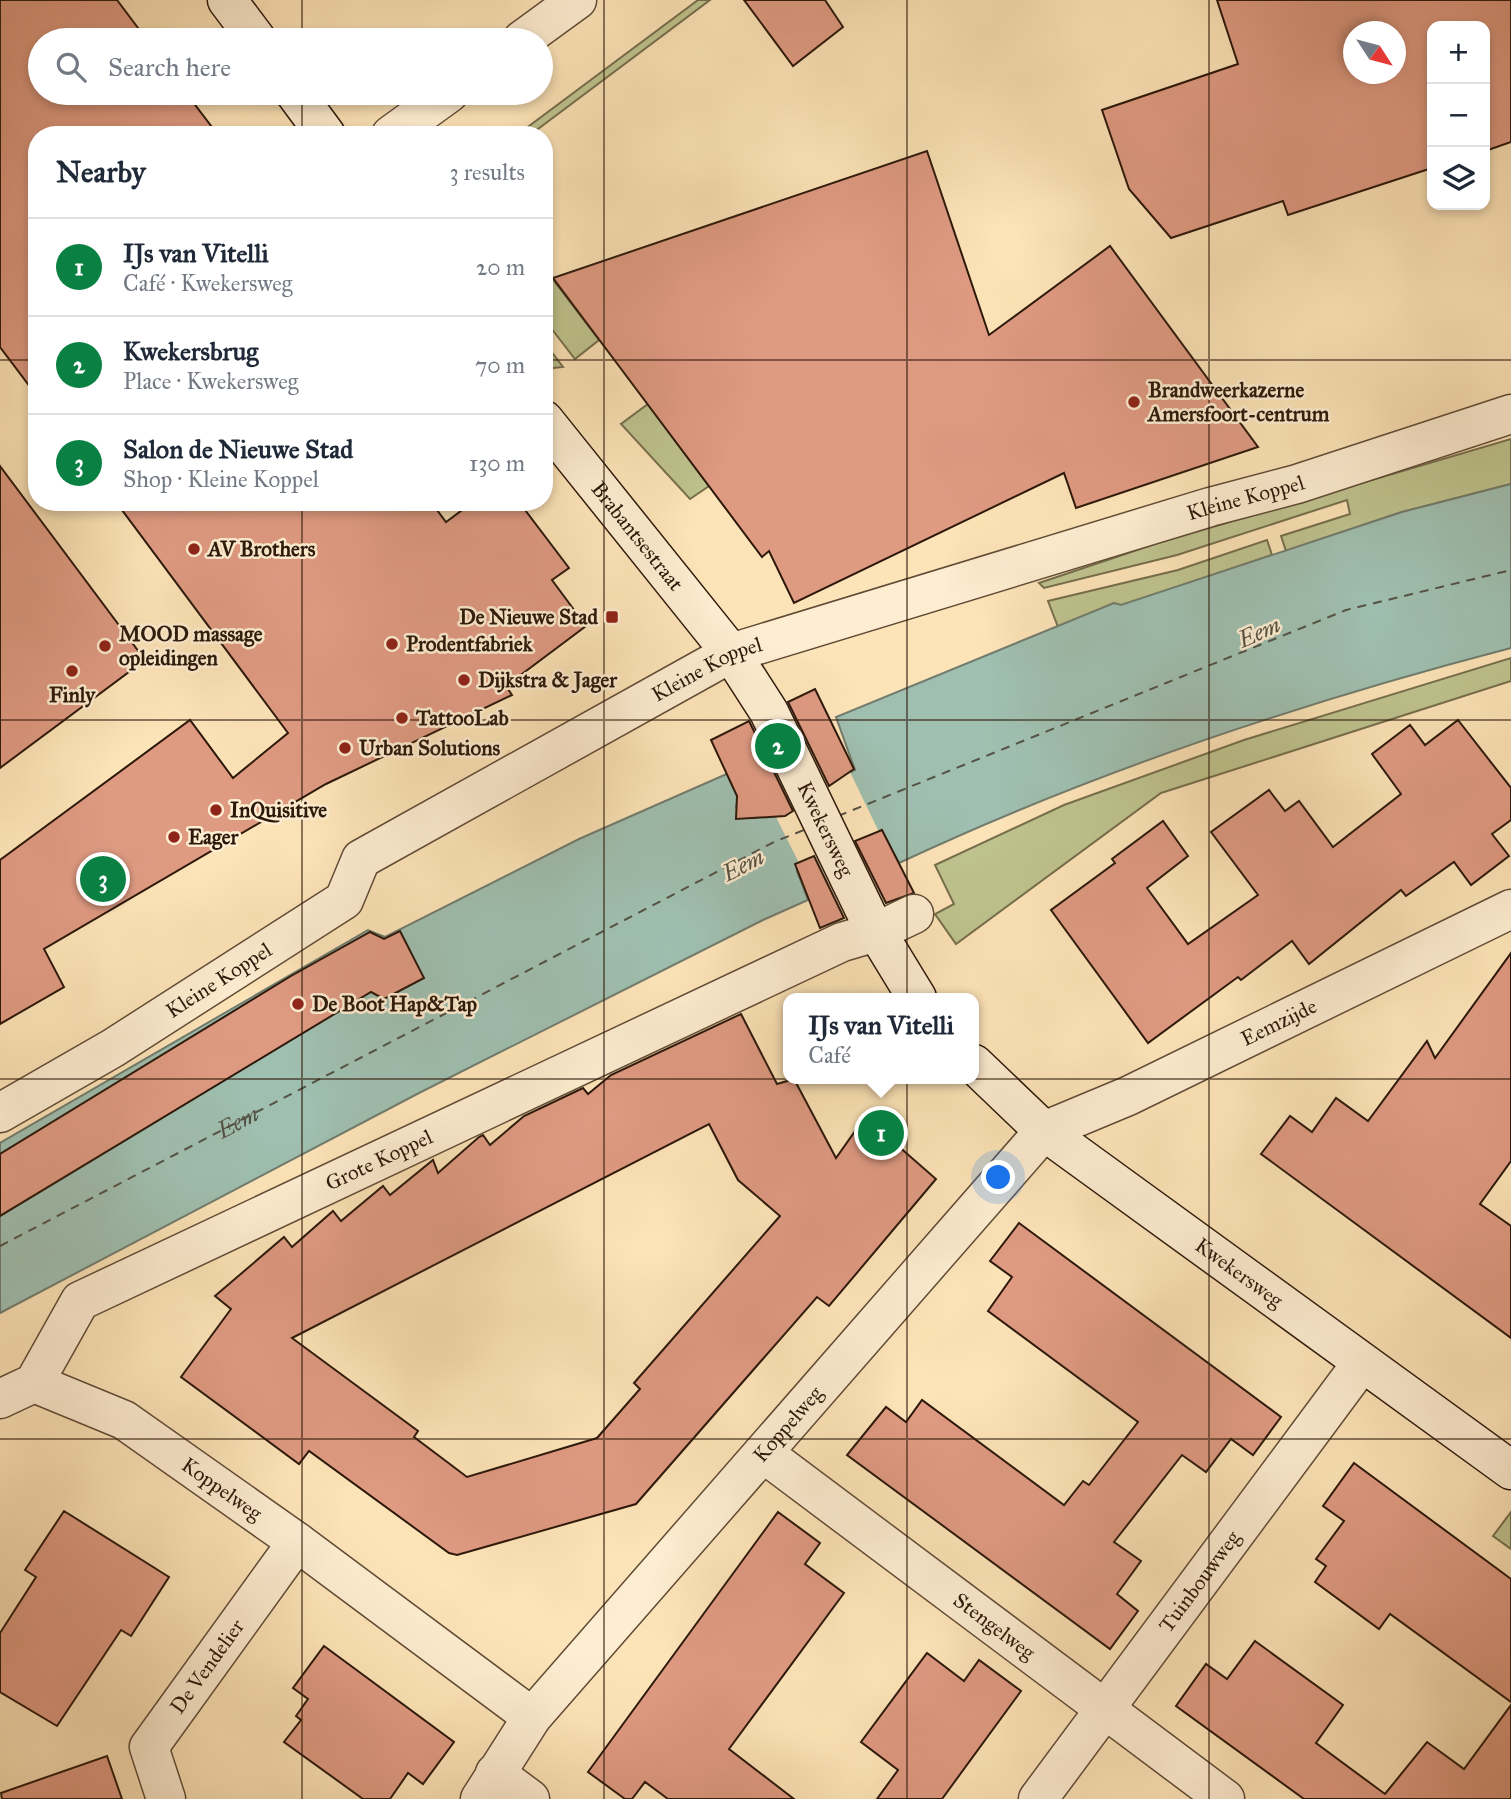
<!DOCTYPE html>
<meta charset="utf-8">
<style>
body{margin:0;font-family:"IM FELL Great Primer",serif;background:#f6f6f7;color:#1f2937}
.controls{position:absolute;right:21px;top:21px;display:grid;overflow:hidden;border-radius:14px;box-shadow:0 4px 10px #0003}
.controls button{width:63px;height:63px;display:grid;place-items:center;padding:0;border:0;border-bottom:2px solid #e0e1e3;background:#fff;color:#1f2937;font:35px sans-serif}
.compass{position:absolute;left:1343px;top:21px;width:63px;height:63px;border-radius:50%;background:#fff;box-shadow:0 4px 10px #0003;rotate:126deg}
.you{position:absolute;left:999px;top:1178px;width:24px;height:24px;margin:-18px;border:5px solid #fff;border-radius:50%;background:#1a73e8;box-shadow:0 0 0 10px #1a73e833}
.badge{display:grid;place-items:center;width:46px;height:46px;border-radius:50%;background:#0b8043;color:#fff;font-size:23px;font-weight:700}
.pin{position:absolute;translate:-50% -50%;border:4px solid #fff;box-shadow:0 2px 7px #0006}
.popup{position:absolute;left:783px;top:993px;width:196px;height:91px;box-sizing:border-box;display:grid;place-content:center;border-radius:14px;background:#fff;filter:drop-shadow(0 2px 5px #0005);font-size:23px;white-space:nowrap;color:#747a83}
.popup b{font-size:26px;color:#1f2937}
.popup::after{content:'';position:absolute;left:50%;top:100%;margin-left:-14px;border:14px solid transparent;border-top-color:#fff}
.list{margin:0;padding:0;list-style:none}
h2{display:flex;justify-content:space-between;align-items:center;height:91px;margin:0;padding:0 28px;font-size:30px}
h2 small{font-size:23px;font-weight:400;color:#747a83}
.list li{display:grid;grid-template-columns:46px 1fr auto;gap:21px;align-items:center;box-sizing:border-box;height:98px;padding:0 28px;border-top:2px solid #e0e1e3}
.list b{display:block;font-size:26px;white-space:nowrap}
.list p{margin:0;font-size:23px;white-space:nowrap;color:#747a83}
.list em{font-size:23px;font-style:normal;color:#747a83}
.icon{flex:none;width:38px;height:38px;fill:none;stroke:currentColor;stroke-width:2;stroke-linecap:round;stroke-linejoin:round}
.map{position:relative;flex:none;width:1511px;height:1799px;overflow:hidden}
.search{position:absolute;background:#fff;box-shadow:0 4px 10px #0003;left:28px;top:28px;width:525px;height:77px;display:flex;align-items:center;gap:18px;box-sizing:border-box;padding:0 24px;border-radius:38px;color:#747a83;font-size:26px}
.panel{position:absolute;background:#fff;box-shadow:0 4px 10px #0003;left:28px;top:126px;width:525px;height:385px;border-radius:28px}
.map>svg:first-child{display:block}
.green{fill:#bfc48f;stroke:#766e4c;stroke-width:2}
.water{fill:#9fbfb0;stroke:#717c6e;stroke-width:2}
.pier{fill:#fde4b8}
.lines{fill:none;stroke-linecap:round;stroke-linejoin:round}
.ferry{stroke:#545244;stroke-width:2;stroke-dasharray:9 7;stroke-linecap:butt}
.building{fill:#df9a82;stroke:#2c180a;stroke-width:2;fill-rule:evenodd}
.street-casing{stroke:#604b36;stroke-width:41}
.secondary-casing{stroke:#2c180a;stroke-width:41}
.street{stroke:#feedd1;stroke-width:38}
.secondary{stroke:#feedd1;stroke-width:38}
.grid{fill:none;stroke:#2c180a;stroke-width:2;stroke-opacity:0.55}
.poi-dot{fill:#8f2418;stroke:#feedd1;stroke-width:2.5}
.labels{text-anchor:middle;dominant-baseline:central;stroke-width:5;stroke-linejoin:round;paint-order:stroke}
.poi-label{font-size:21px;font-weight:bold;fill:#2c180a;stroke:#feedd1;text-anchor:start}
.street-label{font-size:21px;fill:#2c180a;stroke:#feedd1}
.water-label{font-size:23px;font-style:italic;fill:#545244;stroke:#feedd1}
</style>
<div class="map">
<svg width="1511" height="1799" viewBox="0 0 1511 1799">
<rect width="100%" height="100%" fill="#fde4b8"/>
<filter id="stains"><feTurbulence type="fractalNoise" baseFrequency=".00286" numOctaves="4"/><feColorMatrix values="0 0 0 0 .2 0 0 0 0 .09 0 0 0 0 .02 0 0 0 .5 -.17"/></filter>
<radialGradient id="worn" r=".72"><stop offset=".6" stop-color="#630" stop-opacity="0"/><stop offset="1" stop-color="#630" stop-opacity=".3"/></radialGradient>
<g class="green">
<polygon points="698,0 710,0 530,135 517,135"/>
<polygon points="544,268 599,340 575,359 544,319"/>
<polygon points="544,342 563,367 544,369"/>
<polygon points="648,404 709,486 690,499 621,424"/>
<polygon points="1511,439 1511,484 1402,512 1286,551 1281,536 1350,514 1347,500 1177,555 1044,588 1039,583 1155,544"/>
<polygon points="1267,540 1272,555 1121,606 1114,603 1058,627 1048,601 1178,570"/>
<polygon points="1511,658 1511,681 1161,793 956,944 935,914 954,904 935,865 1064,805 1244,740"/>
<polygon points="1511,1512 1511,1549 1493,1536"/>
</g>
<path class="water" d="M1511 484V648C1304 702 1093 772 899 863L881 830 797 871 808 900 763 920 421 1092 0 1313V1143L368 930 385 937 579 839 747 765 736 807 745 818H756L855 770 836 717 1114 603 1121 605 1402 512Z"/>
<polygon class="pier" points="850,772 879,832 802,869 772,809"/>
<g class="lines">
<g class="ferry">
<polyline points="838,816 1346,610 1511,570"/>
<path id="s1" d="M0 1246 774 842 804 830"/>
</g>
</g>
<g class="building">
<polygon points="0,0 117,0 147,40 40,40 40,93 186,93 218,135 37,135 37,396 0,347"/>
<polygon points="744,0 825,0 843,27 793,66"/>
<path d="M1217 0H1511V142L1485 151V26H1432V168L1288 215 1283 201 1171 238 1129 189 1102 110 1238 64ZM1354 32H1396V74H1354Z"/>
<polygon points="927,151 989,335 1110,246 1258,447 1076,508 1064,473 794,603 769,551 762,557 553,278"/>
<polygon points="0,466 145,660 0,768"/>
<polygon points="116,502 431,502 446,522 473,502 519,502 569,568 552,580 586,626 506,686 512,695 326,784 44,949 64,987 0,1024 0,860 190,720 233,778 288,733"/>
<polygon points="815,689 854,769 829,786 788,702"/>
<polygon points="1458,720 1511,788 1511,820 1492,834 1509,856 1471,885 1454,862 1406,896 1401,890 1309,964 1292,941 1241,980 1238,977 1148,1043 1051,910 1115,863 1112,859 1163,821 1188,856 1147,888 1188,944 1258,895 1211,832 1269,790 1285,811 1299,801 1333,847 1401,794 1372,754 1410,725 1425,745"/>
<polygon points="749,721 793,811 785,816 736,819 737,796 711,740"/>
<polygon points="882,830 914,893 886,903 855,841"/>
<polygon points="814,856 844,918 820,928 795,864"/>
<polygon points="400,931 424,978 384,999 371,992 0,1216 0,1154 291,976 370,932 384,939"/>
<polygon points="1511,953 1511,1161 1480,1204 1511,1226 1511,1338 1261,1154 1290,1116 1312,1132 1336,1098 1368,1121 1427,1041 1435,1058"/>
<path d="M741 1014 777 1084 794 1079 836 1158 865 1117 936 1179 829 1306 817 1297 636 1504 457 1555 449 1553 309 1451 299 1464 181 1377 231 1309 215 1296 284 1237 292 1247 333 1211 341 1221 383 1186 390 1195 433 1160 438 1173 479 1137 483 1135 490 1145 524 1116 583 1088 588 1094 611 1075ZM709 1124 738 1180 780 1216 634 1383 640 1389 597 1438 467 1477 414 1437 418 1431 292 1338Z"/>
<polygon points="1019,1223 1281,1417 1253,1455 1231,1439 1206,1472 1182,1455 1114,1542 1141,1561 1117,1594 1138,1611 1110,1649 847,1455 886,1407 906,1422 922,1400 1064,1505 1083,1481 1089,1485 1138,1422 988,1311 1012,1277 990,1261"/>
<polygon points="1354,1463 1511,1579 1511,1702 1390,1614 1379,1629 1315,1582 1326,1566 1316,1559 1344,1521 1323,1506"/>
<polygon points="64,1511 169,1577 131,1636 121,1630 57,1726 0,1692 0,1633 36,1577 25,1570"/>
<polygon points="778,1512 820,1543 805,1564 844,1593 729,1749 794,1799 668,1799 645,1782 632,1799 625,1799 588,1772"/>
<polygon points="1255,1641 1343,1705 1316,1743 1385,1794 1427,1742 1464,1769 1511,1705 1511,1799 1304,1799 1176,1706 1206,1664 1227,1679"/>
<polygon points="324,1646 454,1742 423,1784 408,1773 390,1799 363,1799 284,1742 301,1720 296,1716 308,1699 293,1688"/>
<polygon points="927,1653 964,1681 979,1660 1021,1691 942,1799 877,1799 898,1770 861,1742"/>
<polygon points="107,1756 122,1799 2,1799 1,1793"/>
</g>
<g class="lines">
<g class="street-casing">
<g id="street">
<polyline points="522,40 577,0"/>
<polyline points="391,135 449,93"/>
<path id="s2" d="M0 1113 113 1048 344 900 361 859 731 653 1210 507 1297 484 1511 414"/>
<path id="s3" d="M34 1383 124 1420 297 1542 532 1717"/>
<path id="s4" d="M0 1399 34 1383 80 1301 842 942 876 932 914 914"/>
<path id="s5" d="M763 1453 1225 1799"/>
<polyline points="495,1773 530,1799"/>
<path id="s6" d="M166 1799 149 1747 297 1542"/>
<path id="s7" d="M480 1799 532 1717 1044 1131 1128 1096 1511 909"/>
<path id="s8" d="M1038 1799 1361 1364"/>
</g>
</g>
<g class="secondary-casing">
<g id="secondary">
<polyline points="227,0 257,40"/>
<polyline points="295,93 326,135"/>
<path id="s9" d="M544 420 731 653 769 712 870 921 917 998"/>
<path id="s10" d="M974 1064 1044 1131 1511 1470"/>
</g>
</g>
<use href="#street" class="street"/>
<use href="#secondary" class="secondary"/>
</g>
<path class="grid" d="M302 0V40M604 0V1799M907 0V1799M1209 0V1799M302 93V135M0 360H37M544 360H1511M302 502V1799M0 720H1511M0 1079H1511M0 1439H1511"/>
<g class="poi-dot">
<circle cx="1134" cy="402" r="7"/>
<circle cx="194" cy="549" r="7"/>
<rect x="605" y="610" width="14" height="14" rx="3.5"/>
<circle cx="392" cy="644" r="7"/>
<circle cx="105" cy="646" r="7"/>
<circle cx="72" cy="671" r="7"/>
<circle cx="464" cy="680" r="7"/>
<circle cx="402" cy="718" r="7"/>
<circle cx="345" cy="748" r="7"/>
<circle cx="216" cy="810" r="7"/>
<circle cx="174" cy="837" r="7"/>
<circle cx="298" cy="1004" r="7"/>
</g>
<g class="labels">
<g class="poi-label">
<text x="1148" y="390">Brandweerkazerne<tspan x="1148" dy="24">Amersfoort-centrum</tspan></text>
<text x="208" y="549">AV Brothers</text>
<text x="598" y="617" text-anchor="end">De Nieuwe Stad</text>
<text x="119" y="634">MOOD massage<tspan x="119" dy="24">opleidingen</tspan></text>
<text x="406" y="644">Prodentfabriek</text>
<text x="478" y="680">Dijkstra &amp; Jager</text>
<text x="72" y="695" text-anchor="middle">Finly</text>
<text x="416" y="718">TattooLab</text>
<text x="359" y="748">Urban Solutions</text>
<text x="230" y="810">InQuisitive</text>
<text x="188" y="837">Eager</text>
<text x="312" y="1004">De Boot Hap&amp;Tap</text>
</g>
<g class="street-label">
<text stroke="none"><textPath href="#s2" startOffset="1410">Kleine Koppel</textPath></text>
<text stroke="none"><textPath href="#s9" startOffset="149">Brabantsestraat</textPath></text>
<text stroke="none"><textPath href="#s2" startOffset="844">Kleine Koppel</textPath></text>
<text stroke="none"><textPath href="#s9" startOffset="499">Kwekersweg</textPath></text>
<text stroke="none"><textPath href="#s2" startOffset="256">Kleine Koppel</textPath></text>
<text stroke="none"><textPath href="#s7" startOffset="1134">Eemzijde</textPath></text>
<text stroke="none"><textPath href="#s4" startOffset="462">Grote Koppel</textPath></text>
<text stroke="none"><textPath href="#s10" startOffset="338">Kwekersweg</textPath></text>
<text stroke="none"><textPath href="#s7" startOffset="486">Koppelweg</textPath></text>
<text stroke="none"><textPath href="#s3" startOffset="217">Koppelweg</textPath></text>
<text stroke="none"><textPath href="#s8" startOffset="271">Tuinbouwweg</textPath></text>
<text stroke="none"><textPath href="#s5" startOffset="289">Stengelweg</textPath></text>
<text stroke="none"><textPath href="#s6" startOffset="154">De Vendelier</textPath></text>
</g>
<g class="water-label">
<text transform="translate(1259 632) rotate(-24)">Eem</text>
<text transform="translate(743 865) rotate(-27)">Eem</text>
<text stroke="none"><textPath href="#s1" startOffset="268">Eem</textPath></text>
</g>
</g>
<rect width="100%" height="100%" filter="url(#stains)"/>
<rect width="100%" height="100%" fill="url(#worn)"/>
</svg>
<div class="controls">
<button>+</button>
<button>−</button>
<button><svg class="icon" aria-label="layers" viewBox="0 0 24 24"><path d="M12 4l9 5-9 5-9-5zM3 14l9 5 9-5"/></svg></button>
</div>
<svg class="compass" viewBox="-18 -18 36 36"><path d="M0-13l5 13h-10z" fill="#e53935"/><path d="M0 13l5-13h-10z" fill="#747a83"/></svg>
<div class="you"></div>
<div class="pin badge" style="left:881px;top:1133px">1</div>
<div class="popup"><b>IJs van Vitelli</b>Café</div>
<div class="pin badge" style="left:778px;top:746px">2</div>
<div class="pin badge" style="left:103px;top:879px">3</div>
<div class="search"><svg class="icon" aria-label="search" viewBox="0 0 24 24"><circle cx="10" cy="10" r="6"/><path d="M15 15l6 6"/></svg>Search here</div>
<section class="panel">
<h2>Nearby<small>3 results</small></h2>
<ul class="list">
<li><span class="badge">1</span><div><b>IJs van Vitelli</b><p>Café · Kwekersweg</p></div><em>20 m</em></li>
<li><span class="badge">2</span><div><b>Kwekersbrug</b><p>Place · Kwekersweg</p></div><em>70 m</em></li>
<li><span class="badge">3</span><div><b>Salon de Nieuwe Stad</b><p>Shop · Kleine Koppel</p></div><em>130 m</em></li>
</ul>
</section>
</div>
